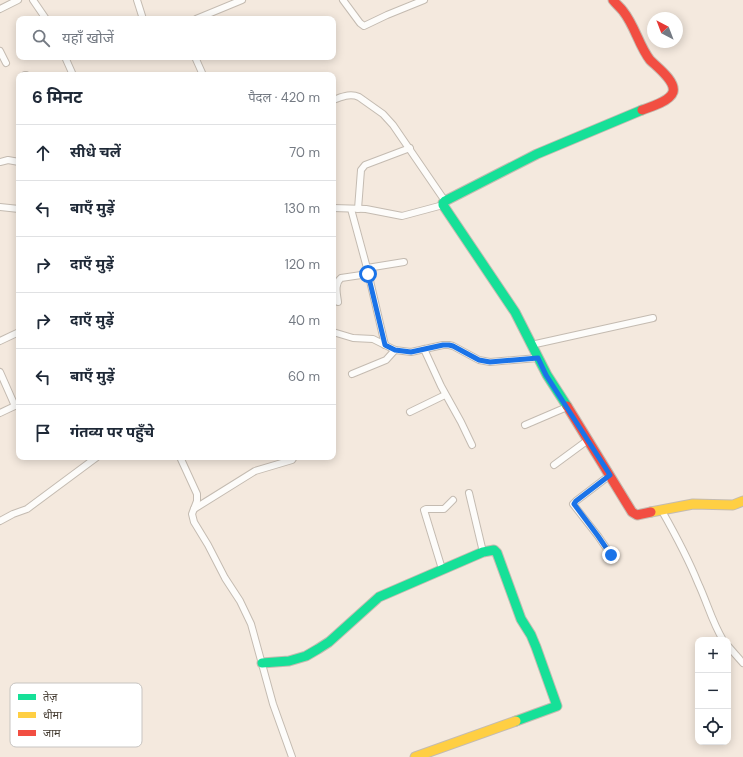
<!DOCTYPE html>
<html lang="hi">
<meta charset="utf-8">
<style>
body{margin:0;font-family:"DM Sans","Noto Sans Devanagari",sans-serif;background:#f6f6f7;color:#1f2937}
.controls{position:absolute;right:12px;bottom:12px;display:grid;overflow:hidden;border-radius:8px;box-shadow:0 2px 10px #0003}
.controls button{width:36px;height:36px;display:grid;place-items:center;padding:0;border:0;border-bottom:1px solid #e0e1e3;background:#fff;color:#1f2937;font:20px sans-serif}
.compass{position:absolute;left:647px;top:12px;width:36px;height:36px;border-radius:50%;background:#fff;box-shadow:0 2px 10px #0003;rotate:318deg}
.stop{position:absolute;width:12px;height:12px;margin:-9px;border:3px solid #1a73e8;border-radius:50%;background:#fff}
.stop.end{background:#1a73e8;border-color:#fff;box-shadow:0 1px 4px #0008}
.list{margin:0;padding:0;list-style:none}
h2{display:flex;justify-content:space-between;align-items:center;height:52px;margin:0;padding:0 16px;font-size:17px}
h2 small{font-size:13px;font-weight:400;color:#747a83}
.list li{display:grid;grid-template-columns:26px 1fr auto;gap:12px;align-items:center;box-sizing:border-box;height:56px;padding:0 16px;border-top:1px solid #e0e1e3}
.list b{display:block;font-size:15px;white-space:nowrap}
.list em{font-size:13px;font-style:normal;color:#747a83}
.icon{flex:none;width:22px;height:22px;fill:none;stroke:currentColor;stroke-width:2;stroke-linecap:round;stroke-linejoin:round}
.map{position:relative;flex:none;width:743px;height:757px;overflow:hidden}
.search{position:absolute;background:#fff;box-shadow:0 2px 10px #0003;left:16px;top:16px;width:320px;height:44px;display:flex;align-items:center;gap:10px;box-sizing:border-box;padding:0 14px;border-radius:8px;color:#747a83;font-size:15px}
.panel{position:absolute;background:#fff;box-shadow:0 2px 10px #0003;left:16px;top:72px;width:320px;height:388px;border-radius:8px}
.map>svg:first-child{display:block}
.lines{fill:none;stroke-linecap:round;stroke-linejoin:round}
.street-casing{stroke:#c4bbb1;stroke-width:8}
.fast-casing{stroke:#c4bbb1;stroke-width:11}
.slow-casing{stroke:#c4bbb1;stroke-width:11}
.jam-casing{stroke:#c4bbb1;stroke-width:11}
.street{stroke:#fdfcfa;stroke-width:6}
.fast{stroke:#16e098;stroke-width:9}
.slow{stroke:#ffcf43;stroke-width:9}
.jam{stroke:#f24e42;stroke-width:9}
.route{stroke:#1a73e8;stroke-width:5}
.key{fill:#fff;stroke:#c7c4c1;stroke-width:1}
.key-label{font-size:11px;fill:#443b31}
</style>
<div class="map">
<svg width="743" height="757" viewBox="0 0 743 757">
<rect width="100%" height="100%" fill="#f4e9de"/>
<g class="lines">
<g class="street-casing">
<g id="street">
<polyline points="33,0 46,19"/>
<polyline points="137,0 143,19"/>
<polyline points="343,0 360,23 364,26 387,15 424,0"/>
<polyline points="0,9 18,0"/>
<polyline points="196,19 242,0"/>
<polyline points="0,51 6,63"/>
<polyline points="65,57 73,75"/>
<polyline points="195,57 203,75"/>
<polyline points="25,75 26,75"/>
<path d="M333 100C342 97 350 93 359 97L383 114 393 125 445 201"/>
<polyline points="0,162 8,160 19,162"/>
<polyline points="0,207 19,209"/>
<polyline points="333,208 366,209 402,216 443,205"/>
<polyline points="351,209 367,268 385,345"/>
<polyline points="358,209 361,170 365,165 410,148"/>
<polyline points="367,268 404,262"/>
<path d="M338 302C337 294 334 284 341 278L368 274"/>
<polyline points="333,332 353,338 373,339 395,350 411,352 443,345 449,345 453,346 479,360 490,362 538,358"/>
<polyline points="0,341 19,332"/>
<polyline points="531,345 653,318"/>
<polyline points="424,349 441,386 461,422 472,445"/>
<polyline points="0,372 15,406"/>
<polyline points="352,374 386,360 395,350"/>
<polyline points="410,412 445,395"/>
<polyline points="0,413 19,404"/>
<polyline points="525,425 567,407"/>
<polyline points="180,457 197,494 197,501 192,514 194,522 208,545 225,578 240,601 251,624 273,704 292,757"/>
<polyline points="554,465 588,440"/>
<polyline points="610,475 576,501 573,504 598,536 611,555"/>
<polyline points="469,493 483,552"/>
<polyline points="194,509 255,471 292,460 294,457"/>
<path d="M662 511C675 534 688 558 698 583 707 602 712 622 723 640"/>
<polyline points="0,521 13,514 27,509 97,457"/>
<polyline points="442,569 424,510 426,509 444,509 453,500"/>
<polyline points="728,646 743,663"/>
</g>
</g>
<g class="fast-casing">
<g id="fast">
<polyline points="567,406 547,375 515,312 443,205 443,203 445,201 537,154 642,110"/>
<polyline points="262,663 289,661 306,656 318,649 329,642 379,597 483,552 494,550 497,553 521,619 531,635 536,647 557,706 516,721"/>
</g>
</g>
<g class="slow-casing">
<g id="slow">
<polyline points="651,512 693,504 733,505 743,501"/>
<polyline points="415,757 516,721"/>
</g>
</g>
<g class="jam-casing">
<g id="jam">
<path d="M613 0C616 4 620 7 623 11 635 26 639 46 650 60 657 67 676 81 673 92 670 101 651 107 642 110"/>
<polyline points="567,406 632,512 637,515 651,512"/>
</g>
</g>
<use href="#street" class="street"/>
<use href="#fast" class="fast"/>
<use href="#slow" class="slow"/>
<use href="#jam" class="jam"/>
</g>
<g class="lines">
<polyline class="route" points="368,274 385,345 395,350 411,352 443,345 449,345 453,346 479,360 490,362 538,358 546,375 610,475 576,501 574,504 598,536 611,555"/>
</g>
<rect x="10" y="683" width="132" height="64" rx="6" class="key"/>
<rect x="18" y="694" width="18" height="6" fill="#16e098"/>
<rect x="18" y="712" width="18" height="6" fill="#ffcf43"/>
<rect x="18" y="730" width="18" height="6" fill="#f24e42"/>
<g class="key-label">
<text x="43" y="701">तेज़</text>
<text x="43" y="719">धीमा</text>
<text x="43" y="737">जाम</text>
</g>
</svg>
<div class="controls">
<button>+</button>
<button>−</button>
<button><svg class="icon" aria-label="locate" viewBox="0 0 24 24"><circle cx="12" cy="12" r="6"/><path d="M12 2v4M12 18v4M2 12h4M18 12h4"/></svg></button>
</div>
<svg class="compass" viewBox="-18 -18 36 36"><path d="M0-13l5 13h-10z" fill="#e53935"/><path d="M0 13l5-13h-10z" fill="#747a83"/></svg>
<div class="stop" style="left:368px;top:274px"></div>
<div class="stop end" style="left:611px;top:555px"></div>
<div class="search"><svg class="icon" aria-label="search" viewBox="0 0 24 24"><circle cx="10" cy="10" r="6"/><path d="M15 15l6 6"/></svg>यहाँ खोजें</div>
<section class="panel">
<h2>6 मिनट<small>पैदल · 420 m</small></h2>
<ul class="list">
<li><svg class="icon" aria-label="ahead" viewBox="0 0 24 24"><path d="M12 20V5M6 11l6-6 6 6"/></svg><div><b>सीधे चलें</b></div><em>70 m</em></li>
<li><svg class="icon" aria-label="left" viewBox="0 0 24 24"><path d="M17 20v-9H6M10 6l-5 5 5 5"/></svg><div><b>बाएँ मुड़ें</b></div><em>130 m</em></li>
<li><svg class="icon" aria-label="right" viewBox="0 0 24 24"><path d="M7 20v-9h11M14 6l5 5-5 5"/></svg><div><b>दाएँ मुड़ें</b></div><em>120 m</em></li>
<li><svg class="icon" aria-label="right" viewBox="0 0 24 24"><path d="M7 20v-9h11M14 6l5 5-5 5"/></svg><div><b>दाएँ मुड़ें</b></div><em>40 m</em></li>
<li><svg class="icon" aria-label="left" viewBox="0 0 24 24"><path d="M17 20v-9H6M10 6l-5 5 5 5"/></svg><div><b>बाएँ मुड़ें</b></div><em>60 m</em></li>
<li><svg class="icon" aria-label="arrive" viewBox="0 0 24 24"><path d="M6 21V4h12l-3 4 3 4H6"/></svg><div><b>गंतव्य पर पहुँचे</b></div></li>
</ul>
</section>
</div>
